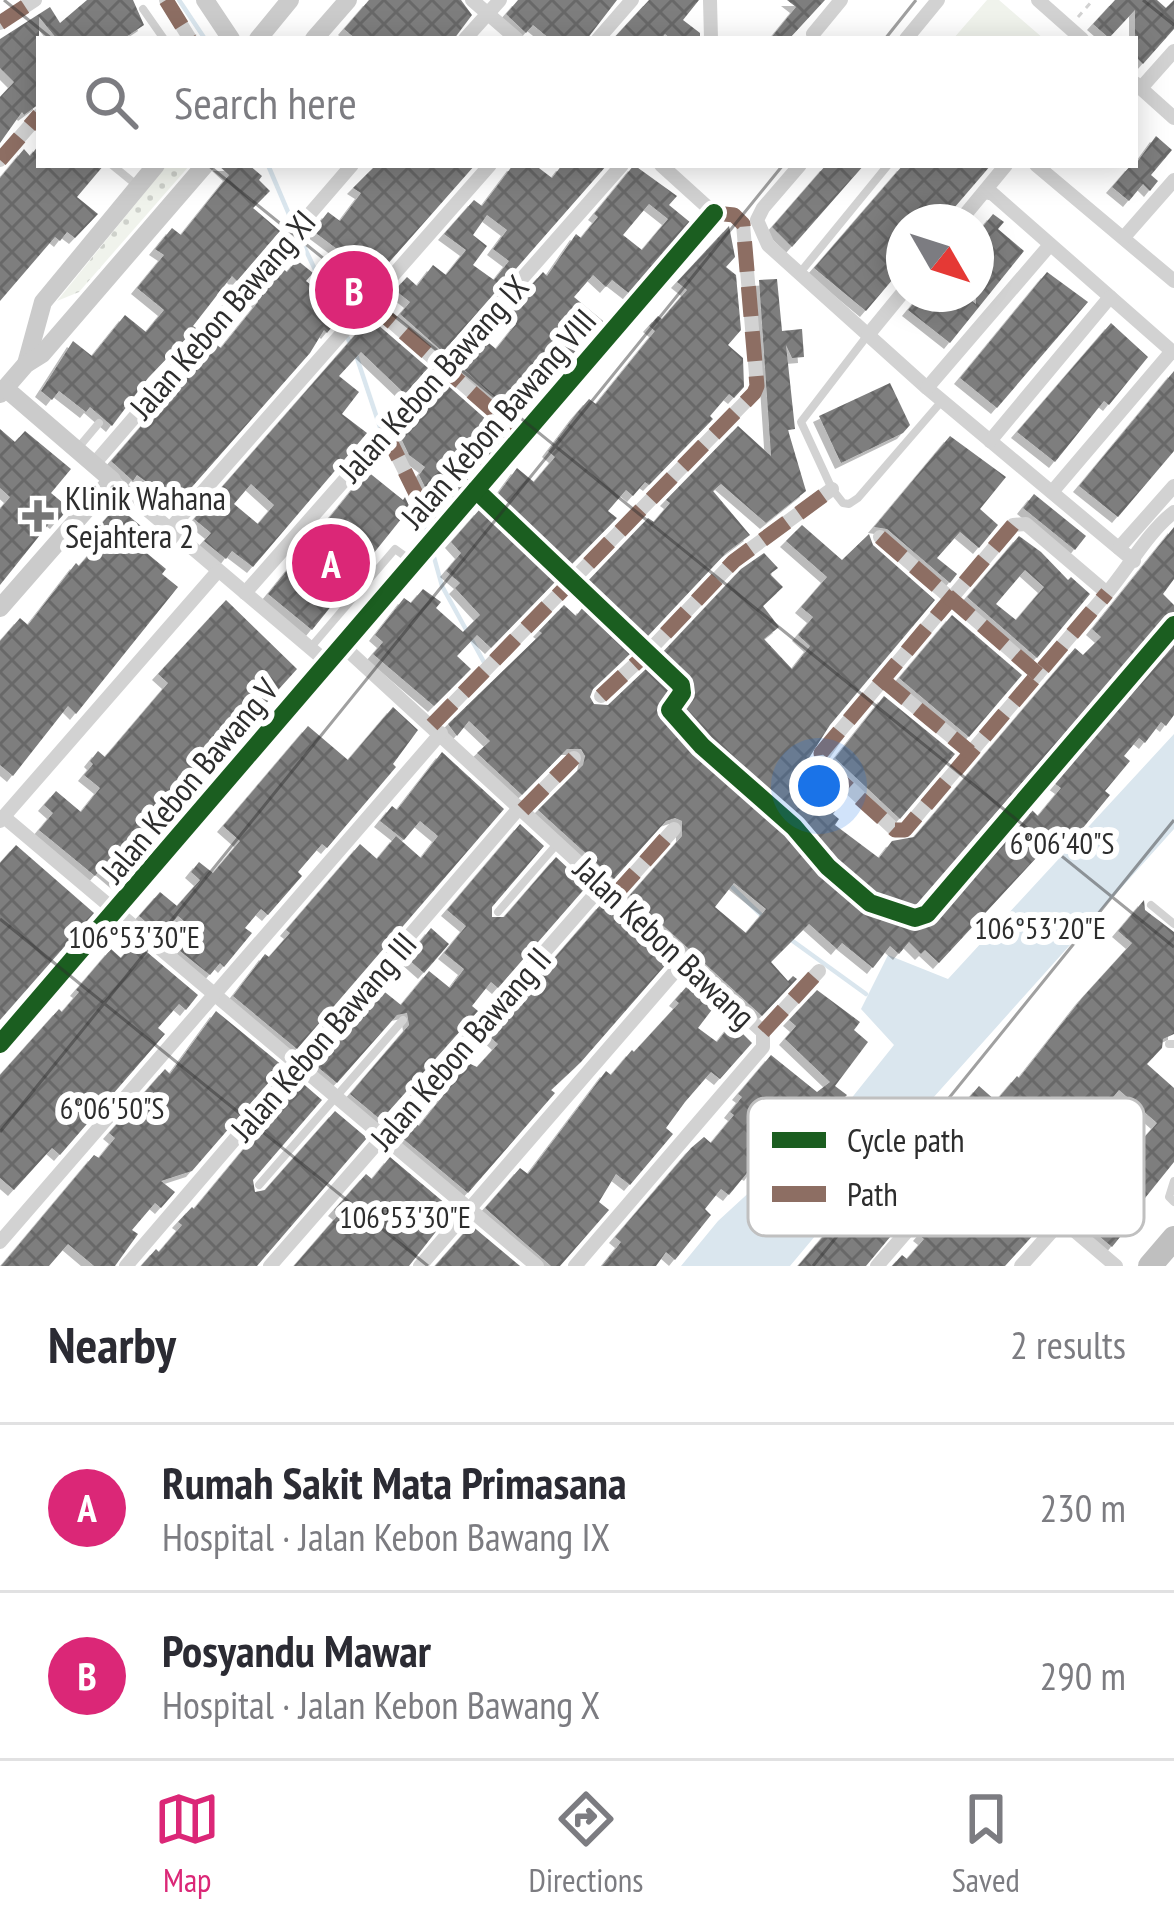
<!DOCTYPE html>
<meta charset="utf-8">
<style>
body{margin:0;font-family:"PT Sans Narrow",sans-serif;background:#f7f7f7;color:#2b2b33}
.compass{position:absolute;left:886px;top:204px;width:108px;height:108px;border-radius:50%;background:#fff;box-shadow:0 6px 30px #0003;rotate:129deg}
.you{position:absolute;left:819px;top:786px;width:42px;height:42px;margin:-30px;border:9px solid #fff;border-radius:50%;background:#1a73e8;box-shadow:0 0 0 18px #1a73e833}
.badge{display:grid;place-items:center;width:78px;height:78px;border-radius:50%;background:#db2777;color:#fff;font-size:39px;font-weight:700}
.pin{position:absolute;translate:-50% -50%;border:6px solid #fff;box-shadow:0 3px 12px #0006}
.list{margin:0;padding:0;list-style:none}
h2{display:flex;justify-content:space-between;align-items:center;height:156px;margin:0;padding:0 48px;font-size:51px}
h2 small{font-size:39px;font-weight:400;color:#7c7c81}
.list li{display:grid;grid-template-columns:78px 1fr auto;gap:36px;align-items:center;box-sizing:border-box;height:168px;padding:0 48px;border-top:3px solid #e1e1e2}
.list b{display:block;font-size:45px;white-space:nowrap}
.list p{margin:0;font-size:39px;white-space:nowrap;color:#7c7c81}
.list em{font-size:39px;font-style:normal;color:#7c7c81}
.icon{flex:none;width:66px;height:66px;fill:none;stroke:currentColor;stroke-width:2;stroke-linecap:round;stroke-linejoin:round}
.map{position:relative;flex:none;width:1174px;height:1266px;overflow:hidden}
.search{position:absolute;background:#fff;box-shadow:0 6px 30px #0003;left:36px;right:36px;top:36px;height:132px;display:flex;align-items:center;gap:30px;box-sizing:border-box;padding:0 42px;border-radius:0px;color:#7c7c81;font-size:45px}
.sheet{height:492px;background:#fff}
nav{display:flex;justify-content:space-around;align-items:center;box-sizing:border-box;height:168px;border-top:3px solid #e1e1e2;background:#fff;font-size:33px;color:#7c7c81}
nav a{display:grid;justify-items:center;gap:6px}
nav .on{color:#db2777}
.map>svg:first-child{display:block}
.grass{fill:#f0f3ec}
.park{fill:url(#park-dots)}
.water{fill:#dae6ee}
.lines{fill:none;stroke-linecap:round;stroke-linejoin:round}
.stream{stroke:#dae6ee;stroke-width:4.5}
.building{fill:url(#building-cross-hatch);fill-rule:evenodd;filter:url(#shadow)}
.path{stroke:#d2d2d2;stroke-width:3;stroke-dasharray:6 6;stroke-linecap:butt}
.lane{stroke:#d2d2d2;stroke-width:8}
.street{stroke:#d2d2d2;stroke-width:14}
.secondary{stroke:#cbcbcb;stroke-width:18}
.highway{stroke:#bfbfbf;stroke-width:24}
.quiet{stroke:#8d6e63;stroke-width:15;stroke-dasharray:30 15;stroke-linecap:butt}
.cycleway-casing{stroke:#fff;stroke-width:26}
.cycleway{stroke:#1b5e20;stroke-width:18}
.ticks{fill:none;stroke:#2d2d2d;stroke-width:3;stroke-opacity:0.45}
.poi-dot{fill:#767676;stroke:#fff;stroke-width:4.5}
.labels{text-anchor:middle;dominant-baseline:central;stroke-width:12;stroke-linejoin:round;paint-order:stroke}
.street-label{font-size:33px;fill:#2d2d2d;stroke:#fff}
.poi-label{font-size:33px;fill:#2d2d2d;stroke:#fff;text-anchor:start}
.key{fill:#fff;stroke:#c0c0c0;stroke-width:3}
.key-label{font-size:33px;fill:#2d2d2d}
.ticks-label{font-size:30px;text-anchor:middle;fill:#2d2d2d;stroke:#fff;stroke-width:12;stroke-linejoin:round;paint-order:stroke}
</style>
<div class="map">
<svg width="1174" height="1266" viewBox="0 0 1174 1266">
<defs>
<pattern id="park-dots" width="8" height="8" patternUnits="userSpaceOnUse" patternTransform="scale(3)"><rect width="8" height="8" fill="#f0f3ec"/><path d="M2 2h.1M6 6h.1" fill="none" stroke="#ced1cb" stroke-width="1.8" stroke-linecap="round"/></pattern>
<pattern id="building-cross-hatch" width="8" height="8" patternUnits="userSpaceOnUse" patternTransform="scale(3)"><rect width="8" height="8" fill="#7e7e7e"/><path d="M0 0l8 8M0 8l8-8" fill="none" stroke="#686868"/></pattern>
<filter id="shadow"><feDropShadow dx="-6" dy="6" stdDeviation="0" flood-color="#0004"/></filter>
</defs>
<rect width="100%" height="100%" fill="#fff"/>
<polygon class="grass" points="987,0 999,0 1044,39 953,39"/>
<polygon class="park" points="167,165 190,165 79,292 57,301"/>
<polygon class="water" points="1174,734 1174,829 898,1137 790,1266 681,1266 718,1221 850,1100 894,1045 861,1009 888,955 948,979"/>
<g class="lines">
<g class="stream">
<polyline points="179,0 205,39"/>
<polyline points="268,165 294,226"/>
<polyline points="299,236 351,345"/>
<polyline points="356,355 381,430"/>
<polyline points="420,510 429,539"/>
<polyline points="432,550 442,586 485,664"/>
<polyline points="728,883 763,917"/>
<polyline points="790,939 866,994"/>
</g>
</g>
<g class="building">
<polygon points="87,0 133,0 144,25 123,39 57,39 39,17 39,104 24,115 22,112 0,143 0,97 14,82 0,68 0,39 50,7 60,23"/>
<polygon points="369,0 461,0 472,15 454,39 356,39 344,29"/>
<polygon points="518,0 617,0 587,39 550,39 533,25 526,33 506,14"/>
<polygon points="649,0 699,0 683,20 700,33 700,39 671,39 665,34 661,39 613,39"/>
<polygon points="787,0 825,0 789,39 770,39 796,7"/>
<polygon points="1115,0 1157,0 1166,8 1174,0 1174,29 1143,64 1135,56 1135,10 1109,38 1093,24"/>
<polygon points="1156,136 1172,150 1151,175 1158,181 1150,191 1143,184 1129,201 1112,187 1131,165 1135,165"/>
<polygon points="39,145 39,165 104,165 77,197 98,214 75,238 67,232 60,241 55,237 0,301 0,178 24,149 30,156"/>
<polygon points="218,165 249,165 262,176 259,180 270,191 253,208 280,231 237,281 232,276 193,326 196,328 148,378 112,426 90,407 86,412 59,391 52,400 41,391 73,341 92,356 125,315 146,332 164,310 137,288 164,255 155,249 172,228 181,235 229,175"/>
<polygon points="376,165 475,165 355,301 340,288 353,273 331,255 337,249 313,231 328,212 340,221 361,193 353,188"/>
<path d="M513 165H535L552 178 562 165H607L443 352 400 314 410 302 395 290 407 277 417 286 433 265 446 275 466 250 444 234 474 200 482 206ZM487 215 507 230 493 249 509 261 494 280 473 265 487 246 473 235Z"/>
<path d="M634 165 677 196 669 205 691 223 630 294 612 280 606 287 593 275 574 297 603 321 516 416 460 366 484 339 496 349 516 324 505 315 543 272 547 276 576 234 581 238 598 217 594 214ZM649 204 668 219 642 250 623 235Z"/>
<polygon points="826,165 864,165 792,247 772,227"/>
<polygon points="903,165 991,165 942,222 904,222 904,266 866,311 814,268"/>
<polygon points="993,214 1004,222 998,229 1024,251 950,343 908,310 921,294 963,294 976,304 976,235"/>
<polygon points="729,226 735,257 726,267 736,275 741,330 728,345 743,358 744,387 734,398 729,394 710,416 713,419 649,485 645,482 633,496 626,490 608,511 617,518 571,565 497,495 517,468 534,482 555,457 548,451 576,414 589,399 596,404 655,331 649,326 658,316 662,319 687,290 677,282"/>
<polygon points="297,260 313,273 306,281 324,295 316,305 336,322 327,333 324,330 310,353 177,504 137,475 133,481 111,461 175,387 178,389 214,343 221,348 258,302 255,295 280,266 287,272"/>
<polygon points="1047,272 1088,302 997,408 960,378"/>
<polygon points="777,279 782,331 802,329 804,357 792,358 786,345 795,429 788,430 806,491 766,523 721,484 713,491 750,535 726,553 647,637 588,581 648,518 654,522 670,503 666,500 738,426 771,456 759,280"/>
<path d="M370 318 428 368 405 394 361 352 339 376 359 392 342 414 367 433 253 567 232 551 226 559 204 541 211 533 194 519ZM251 484 274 505 258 524 234 504Z"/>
<polygon points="1111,323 1148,357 1109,405 1104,401 1055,462 1017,432"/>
<polygon points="1174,371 1174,451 1118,517 1079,486"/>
<polygon points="445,383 506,437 444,510 430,497 419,475 425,467 409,455 400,436"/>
<polygon points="890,383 910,425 903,433 841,463 819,416"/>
<polygon points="0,429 15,442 25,431 71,469 51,493 69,508 56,523 52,520 0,585 0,509 10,497 0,488"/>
<polygon points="950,436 1006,477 980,509 998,525 979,548 960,532 937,558 957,574 950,583 887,529 874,527"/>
<polygon points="367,471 403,500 405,497 410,508 312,630 268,594"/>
<polygon points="1034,494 1086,536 1075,550 1023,508"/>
<polygon points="117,506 154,537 143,550 166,569 162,574 178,587 76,714 68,706 13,776 0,765 0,641 20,618 28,625 76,563 79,566 104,537 96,530"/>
<polygon points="480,509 556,581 491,648 477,635 457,656 471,669 434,706 373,654 383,642 375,635 404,598 411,603 423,589 441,602 436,608 463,632 480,615 455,588 460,583 446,571 461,553 451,542"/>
<polygon points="802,525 842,560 869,534 873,545 935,600 830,725 809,758 812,768 845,799 833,814 839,819 835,825 879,858 892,841 914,837 1075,648 1083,655 1101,637 1092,629 1174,527 1174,579 1163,594 1174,605 1174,614 1165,618 915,906 876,893 836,859 801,819 710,738 684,709 693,693 690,678 663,652 741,569 764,553 778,568 770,574 783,587 763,606 779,627 764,639 792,669 810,646 798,635 813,617 801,607 827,577 786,541"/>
<path d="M1019 536 1041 552 1068 580 1071 577 1090 594 1037 658 967 597ZM1025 570 1044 587 1016 620 996 604Z"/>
<polygon points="226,600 297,669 167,813 130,860 137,866 121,886 101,869 95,876 39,830 53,813 44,805 56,791 81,812 100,788 84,775 93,764 90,761 98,751 105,757 168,683 158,674"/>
<path d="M564 605 576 616 583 607 631 653 593 689 590 697 594 704 608 705 647 668 670 690 660 704V714L695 754 786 835 820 875 863 912 911 929 935 922 1031 809 1038 816 1061 788 1054 783 1174 642V715L1166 726 1161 722 1145 743 1139 738 1124 756 1130 761 1105 791 1110 795 1073 840 1061 831 939 963 925 950 921 954 909 942 899 954 890 946 873 968 842 943 837 949 809 924 771 962 788 981 793 976 797 979 762 1016 630 895 682 836V821L675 818 666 821 614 879 538 810 583 765 585 756 581 749H567L522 795 477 753 490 741 469 721 457 736 448 724 542 633 539 631ZM734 883 766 909 746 933 715 907Z"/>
<polygon points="952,615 1022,675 969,737 899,678"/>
<polygon points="884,696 955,754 900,819 835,758"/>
<polygon points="393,707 418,730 393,764 396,767 327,848 322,844 298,872 302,876 268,915 261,909 245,928 252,933 224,967 220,963 210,975 180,951 197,932 178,916 161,935 139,916 160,892 177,906 200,880 191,872 199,862 213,873 240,841 223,826 308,726 348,760"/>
<polygon points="442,752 504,809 297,1049 233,996 265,954 269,957 290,933 286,930 360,844 377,859 396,836 421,858 438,836 420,821 404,840 380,821 392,806 397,810"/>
<polygon points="520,824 544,846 492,907 492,917 504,917 556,857 587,886 498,988 491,982 472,1006 478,1011 381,1120 350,1094 409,1025 407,1013 397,1015 337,1083 314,1064 381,989 401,1005 429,971 450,988 464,969 444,953 466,926 447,910"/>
<polygon points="16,845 94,913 0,1020 0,863"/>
<path d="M1144 900 1145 910 1174 932V1034L1163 1039 1162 1048 1147 1064 1174 1088V1162L1129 1218 1133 1221 1112 1247 990 1144 982 1142 968 1145 959 1154 866 1266H798L933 1107 949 1121 979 1086 996 1101 1017 1076 1019 1078 1082 998 1132 943 1118 931ZM1119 1090 1157 1123 1122 1163 1085 1131Z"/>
<polygon points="602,903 669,961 581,1062 551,1090 555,1093 468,1193 401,1137 414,1122 419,1126 457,1078 456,1071 464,1061 477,1067 498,1044 488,1035"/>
<polygon points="431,928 449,944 424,973 407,958"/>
<polygon points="135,942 198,995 186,1010 179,1004 158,1028 165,1034 60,1155 52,1148 14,1190 0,1178 0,1075 59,1009 62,1012 79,992 76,990 111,949 121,958"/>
<polygon points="687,986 714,1007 698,1028 717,1042 732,1023 752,1043 720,1079 711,1072 685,1102 666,1128 673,1134 630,1185 616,1174 599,1202 609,1210 560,1266 551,1266 485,1208 520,1168 528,1174 606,1071 611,1075 632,1050 634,1052 679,1003 675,1000"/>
<polygon points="817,990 860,1022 854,1030 868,1042 835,1086 847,1095 810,1132 791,1116 750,1175 747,1173 729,1195 721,1189 705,1209 711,1215 675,1260 666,1252 656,1266 602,1266 621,1242 615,1237 691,1148 704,1137 711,1143 734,1115 730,1112 742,1097 738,1094 771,1055 817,1092 830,1082 785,1039 796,1026 789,1020"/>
<polygon points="216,1011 283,1066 192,1171 161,1181 175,1192 161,1208 155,1203 132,1230 138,1234 115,1266 94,1266 68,1244 49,1266 1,1266 94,1155 99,1158 115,1138 109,1133 165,1069 170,1074"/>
<polygon points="300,1081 322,1100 253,1180 255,1192 265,1190 335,1111 367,1138 257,1266 141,1266 156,1249 159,1252 182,1225 178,1222 192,1207 194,1209"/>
<polygon points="390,1157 453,1210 409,1266 294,1266 339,1214 334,1210 366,1174 372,1179"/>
<polygon points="980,1165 1046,1221 1005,1266 892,1266 902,1255 907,1259 924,1239 919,1235"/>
<polygon points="471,1225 520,1266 435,1266"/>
</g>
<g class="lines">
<polyline class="path" points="1078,17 1093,0"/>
<g class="lane">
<polyline points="143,9 164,39"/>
<polyline points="112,165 139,187"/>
<polyline points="799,274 888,165"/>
<polyline points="867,336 801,422 832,489 843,503 849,504 858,498 941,402"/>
<polyline points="78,448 99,423"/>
<polyline points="311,647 395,549 413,562"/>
<polyline points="1151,905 1174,924"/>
<polyline points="498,912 557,844"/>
<polyline points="1169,1044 1174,1044"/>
<polyline points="1174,1181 1169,1197 1174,1202"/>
<polyline points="259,1185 403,1020"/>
</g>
<g class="street">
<polyline points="166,0 190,39"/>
<polyline points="472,0 517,39"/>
<polyline points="710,0 711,39"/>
<polyline points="1038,0 1082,39"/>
<polyline points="0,23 35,0"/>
<polyline points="813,34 841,0"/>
<polyline points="465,39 500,0"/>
<polyline points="598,39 632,0"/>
<polyline points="906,39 938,0"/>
<polyline points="1135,83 1174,118"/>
<polyline points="1141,88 1174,51"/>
<polyline points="0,160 39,115"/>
<polyline points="661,165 714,213"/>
<polyline points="800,165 763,208 757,220 768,245 927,388 1134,561"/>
<polyline points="1036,165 1174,281"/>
<polyline points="986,192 993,194 1174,353"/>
<polyline points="959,222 1006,165"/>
<polyline points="1125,236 1174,180"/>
<polyline points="370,303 522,436"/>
<polyline points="868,335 904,291"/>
<polyline points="927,388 1049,246"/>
<polyline points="385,431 421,504 445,525"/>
<polyline points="990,441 1110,297"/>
<polyline points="94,464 352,165"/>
<polyline points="112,480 328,663"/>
<polyline points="476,490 681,685 682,693 670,710 702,746 794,827 828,867 870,903 915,918 927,914 1174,625"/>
<polyline points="1052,492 1172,351"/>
<polyline points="170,529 490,165"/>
<polyline points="880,537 1038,674"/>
<polyline points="1119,548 1174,486"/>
<polyline points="245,593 622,165"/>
<path d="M1107 593 1026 524 1013 525 839 732 820 760 895 830H905C972 750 1040 672 1107 593 1129 567 1148 532 1174 512"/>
<polyline points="343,646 763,1032 763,1047 575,1266"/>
<polyline points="883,680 970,752"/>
<polyline points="601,696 646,654 734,561 832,489"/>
<polyline points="432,725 754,393 757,386 743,224 734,215 714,213"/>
<polyline points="523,810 574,758"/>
<polyline points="4,817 537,1266"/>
<polyline points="0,821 218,571"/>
<polyline points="615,895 674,829"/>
<polyline points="763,1032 819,971"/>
<polyline points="0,1044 714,213"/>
<polyline points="0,1242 441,733"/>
<polyline points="126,1266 520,807"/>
<polyline points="270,1266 603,885"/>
<polyline points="420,1266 685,960"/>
<polyline points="877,1266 967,1162 975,1154 983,1153 1116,1266"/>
<polyline points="1021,1266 1062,1220"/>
</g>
<g class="secondary">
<polyline points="205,0 231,39"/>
<polyline points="258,39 290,0"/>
<polyline points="314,39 348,0"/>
<polyline points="26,364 43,302 156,165"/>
<polyline points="0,394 26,364 42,354 205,165"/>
<polyline points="0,608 112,480 5,388"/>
</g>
<polyline class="highway" points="1150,1266 1174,1238"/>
<g class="quiet">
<polyline points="166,0 190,39"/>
<polyline points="0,23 35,0"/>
<polyline points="0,160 39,115"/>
<polyline points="370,303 522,436"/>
<polyline points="385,431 421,504 445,525"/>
<polyline points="1013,525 821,753 823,765 895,830 905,830 1107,593"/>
<polyline points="880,537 1038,674"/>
<polyline points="883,680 970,752"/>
<polyline points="601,696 646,654 734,561 832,489"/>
<polyline points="432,725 754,393 757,386 743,224 734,215 714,213"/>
<polyline points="523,810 574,758"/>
<polyline points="615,895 674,829"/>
<polyline points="763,1032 819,971"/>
</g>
<g class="cycleway-casing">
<g id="cycleway">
<polyline points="476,490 681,685 682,693 670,710 702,746 794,827 828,867 870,903 915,918 927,914 1174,625"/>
<polyline points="0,1044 714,213"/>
</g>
</g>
<use href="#cycleway" class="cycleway"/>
</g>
<path class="ticks" d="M4 0 52 39M1143 0 1174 25M885 39 916 0M208 165 1174 947M0 919 428 1266M0 1132 783 165M813 1266 1174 820"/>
<path class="poi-dot" d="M32 498h12v12h12v12h-12v12h-12v-12h-12v-12h12z"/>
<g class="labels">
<g class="street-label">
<text transform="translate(222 314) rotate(-49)">Jalan Kebon Bawang XI</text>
<text transform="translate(433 378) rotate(-48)">Jalan Kebon Bawang IX</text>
<text transform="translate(498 418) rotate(-49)">Jalan Kebon Bawang VIII</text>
<text transform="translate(189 780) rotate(-50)">Jalan Kebon Bawang V</text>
<text transform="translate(665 942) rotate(43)">Jalan Kebon Bawang</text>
<text transform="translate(323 1036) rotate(-49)">Jalan Kebon Bawang III</text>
<text transform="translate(460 1048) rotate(-49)">Jalan Kebon Bawang II</text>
</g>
<g class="poi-label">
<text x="65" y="497">Klinik Wahana<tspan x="65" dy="38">Sejahtera 2</tspan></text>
</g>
</g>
<rect x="748" y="1098" width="396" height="138" rx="18" class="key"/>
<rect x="772" y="1132" width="54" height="16" fill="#1b5e20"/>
<rect x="772" y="1186" width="54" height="16" fill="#8d6e63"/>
<g class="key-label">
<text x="847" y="1152">Cycle path</text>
<text x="847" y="1206">Path</text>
</g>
<g class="ticks-label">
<text x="1062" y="854">6°06'40"S</text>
<text x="1040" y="939">106°53'20"E</text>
<text x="134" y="948">106°53'30"E</text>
<text x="112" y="1119">6°06'50"S</text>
<text x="405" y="1228">106°53'30"E</text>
</g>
</svg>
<svg class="compass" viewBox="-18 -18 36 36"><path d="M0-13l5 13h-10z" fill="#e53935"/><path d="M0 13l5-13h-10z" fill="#7c7c81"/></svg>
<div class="you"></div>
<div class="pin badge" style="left:331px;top:563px">A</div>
<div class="pin badge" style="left:354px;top:290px">B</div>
<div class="search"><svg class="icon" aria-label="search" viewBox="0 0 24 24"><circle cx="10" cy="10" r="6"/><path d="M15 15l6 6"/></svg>Search here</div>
</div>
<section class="sheet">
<h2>Nearby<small>2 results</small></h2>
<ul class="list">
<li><span class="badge">A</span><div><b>Rumah Sakit Mata Primasana</b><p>Hospital · Jalan Kebon Bawang IX</p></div><em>230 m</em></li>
<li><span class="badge">B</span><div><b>Posyandu Mawar</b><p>Hospital · Jalan Kebon Bawang X</p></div><em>290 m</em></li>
</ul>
</section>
<nav>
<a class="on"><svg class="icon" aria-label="map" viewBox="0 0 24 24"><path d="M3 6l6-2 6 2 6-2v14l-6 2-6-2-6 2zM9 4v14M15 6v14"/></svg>Map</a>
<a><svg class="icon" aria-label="directions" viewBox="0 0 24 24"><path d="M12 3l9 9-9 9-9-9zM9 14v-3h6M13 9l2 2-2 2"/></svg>Directions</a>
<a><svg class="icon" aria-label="saved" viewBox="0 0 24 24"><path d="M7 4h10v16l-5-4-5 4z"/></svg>Saved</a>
</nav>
